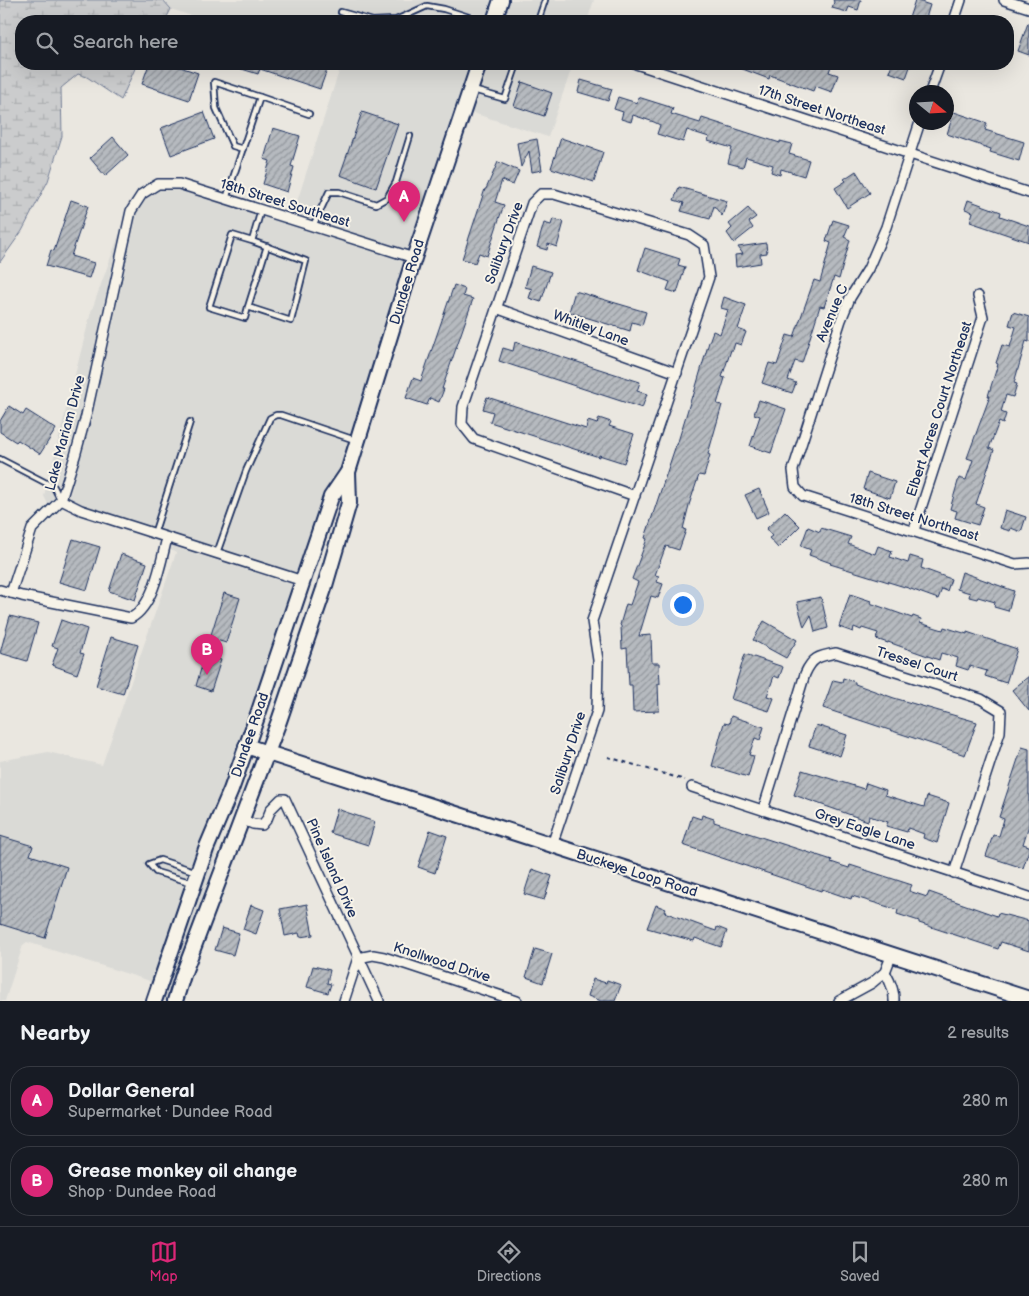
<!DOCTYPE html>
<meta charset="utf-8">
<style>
body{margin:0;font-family:"Balsamiq Sans",sans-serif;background:#242831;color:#f1f3f6}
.compass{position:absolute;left:909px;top:85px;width:45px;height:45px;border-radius:50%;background:#171b24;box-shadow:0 5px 20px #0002;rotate:108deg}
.you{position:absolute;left:682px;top:604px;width:18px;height:18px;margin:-12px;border:4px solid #fff;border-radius:50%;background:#1a73e8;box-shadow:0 0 0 8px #1a73e833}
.badge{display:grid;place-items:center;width:32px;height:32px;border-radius:50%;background:#db2777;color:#fff;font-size:16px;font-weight:700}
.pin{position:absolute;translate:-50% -41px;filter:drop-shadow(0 1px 2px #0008)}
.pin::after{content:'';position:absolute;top:26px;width:18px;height:15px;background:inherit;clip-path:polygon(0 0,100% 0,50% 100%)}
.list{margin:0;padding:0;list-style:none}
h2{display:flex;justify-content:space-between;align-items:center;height:65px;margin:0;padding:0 20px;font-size:21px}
h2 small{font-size:16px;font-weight:400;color:#9ea1a6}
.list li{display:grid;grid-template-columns:32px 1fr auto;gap:15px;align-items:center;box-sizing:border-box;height:70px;margin:0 10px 10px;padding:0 10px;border:1px solid #363941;border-radius:20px}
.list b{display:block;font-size:19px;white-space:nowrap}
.list p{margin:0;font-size:16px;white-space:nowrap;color:#9ea1a6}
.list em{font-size:16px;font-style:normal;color:#9ea1a6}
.icon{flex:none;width:28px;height:28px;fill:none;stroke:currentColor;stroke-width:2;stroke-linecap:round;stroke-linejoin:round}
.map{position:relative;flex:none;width:1029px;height:1001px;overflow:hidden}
.search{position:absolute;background:#171b24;box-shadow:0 5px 20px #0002;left:15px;right:15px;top:15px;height:55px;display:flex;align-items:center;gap:12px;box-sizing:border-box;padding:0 18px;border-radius:20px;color:#9ea1a6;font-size:19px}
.sheet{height:225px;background:#171b24}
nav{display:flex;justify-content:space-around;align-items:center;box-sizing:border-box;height:70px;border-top:1px solid #363941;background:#171b24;font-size:14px;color:#9ea1a6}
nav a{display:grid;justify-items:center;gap:2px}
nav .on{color:#db2777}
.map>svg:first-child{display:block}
.built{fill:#dadad6}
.wetland{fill:url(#wetland-marsh);stroke:#737e96}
.building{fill:url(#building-hatch);stroke:#1b2f5e}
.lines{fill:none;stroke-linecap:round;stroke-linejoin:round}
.lane-casing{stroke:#1b2f5e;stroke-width:8}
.street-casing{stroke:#1b2f5e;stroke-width:12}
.secondary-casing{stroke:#1b2f5e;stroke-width:18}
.path{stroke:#1b2f5e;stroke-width:2;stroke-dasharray:4 4;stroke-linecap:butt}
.lane{stroke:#f7f3e8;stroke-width:4.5}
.street{stroke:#f7f3e8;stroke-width:9}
.secondary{stroke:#f7f3e8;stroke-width:14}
.labels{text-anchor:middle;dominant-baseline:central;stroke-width:4;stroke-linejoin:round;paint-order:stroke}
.street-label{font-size:14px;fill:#1b2f5e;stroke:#f7f3e8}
</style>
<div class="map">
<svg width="1029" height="1001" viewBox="0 0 1029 1001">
<defs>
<pattern id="wetland-marsh" width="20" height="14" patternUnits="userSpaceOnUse" patternTransform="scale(1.25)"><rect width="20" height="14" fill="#cbcccd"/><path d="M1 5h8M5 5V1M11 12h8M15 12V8" fill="none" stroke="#aeb0b2"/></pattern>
<pattern id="building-hatch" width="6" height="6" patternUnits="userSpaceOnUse" patternTransform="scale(1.25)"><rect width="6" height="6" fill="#b6babf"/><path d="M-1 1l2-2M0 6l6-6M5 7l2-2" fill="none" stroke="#93989e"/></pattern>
</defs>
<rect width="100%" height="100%" fill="#eae7e0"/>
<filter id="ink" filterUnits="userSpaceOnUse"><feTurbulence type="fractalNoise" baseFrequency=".02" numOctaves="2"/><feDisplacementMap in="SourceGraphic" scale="10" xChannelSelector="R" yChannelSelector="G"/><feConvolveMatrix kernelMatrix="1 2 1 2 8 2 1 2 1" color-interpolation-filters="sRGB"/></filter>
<g filter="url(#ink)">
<g class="built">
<polygon points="164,0 494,0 487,21 207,21 171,9"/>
<polygon points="508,0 594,0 587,21 524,21 503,14"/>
<polygon points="330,64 473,64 409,251 293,214 340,68"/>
<polygon points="486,64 573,64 548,137 470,112"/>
<polygon points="160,190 178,190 406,262 343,466 342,466 342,470 298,574 83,505 69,498 92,417 137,213 147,198"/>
<polygon points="120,232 80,414 55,497 48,504 44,496 91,312"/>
<polygon points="172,546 295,585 252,712 228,778 200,847 147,1001 151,986 150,982 147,980 27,942 23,945 5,1001 0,1001 0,761 48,752 102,765 176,553 171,550"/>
<polygon points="225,821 212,869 168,1001 161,1001 181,939"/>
</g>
<polygon class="wetland" points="0,0 163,0 171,9 165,21 21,21 21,64 137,64 121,100 87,77 78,74 61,88 62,136 48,181 22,231 0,262"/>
<g class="building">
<polygon points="833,0 861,0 858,10 849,7 847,12 832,8 834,2"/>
<polygon points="915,0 930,5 925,21 908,21"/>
<polygon points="1028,23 1029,23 1029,55 1018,51"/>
<polygon points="149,64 171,64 198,73 189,100 142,84"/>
<polygon points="232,64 329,64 320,89 260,69 258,74 232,66"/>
<polygon points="732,64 825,64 831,66 829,72 838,75 832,92 815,86 813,91 770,75 769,79 732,65"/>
<polygon points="892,64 911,64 906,78 889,72"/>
<polygon points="581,80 612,89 608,101 578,92"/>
<polygon points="522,82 552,93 544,116 514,106"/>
<polygon points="618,97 637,103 638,97 673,108 671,114 700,123 702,118 780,143 780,141 792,144 789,154 809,160 804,176 781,169 780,175 771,172 773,165 746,157 743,167 728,163 732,148 708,141 709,137 687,130 683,142 657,134 660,125 654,122 633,115 631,122 621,119 623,112 614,109"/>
<polygon points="204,112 214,139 171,155 161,128"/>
<polygon points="362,112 398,124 376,188 340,175"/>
<polygon points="954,112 987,123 985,130 1024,142 1019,161 990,152 991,149 947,134"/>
<polygon points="273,128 300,136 291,166 294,167 287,192 263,184 270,161 264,159"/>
<polygon points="113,137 128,155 105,176 90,158"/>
<polygon points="561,138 603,152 594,182 551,168"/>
<polygon points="537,139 542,170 532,172 529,151 521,167 517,143"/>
<polygon points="498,162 519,171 513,185 502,180 495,202 504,205 500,216 487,256 479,253 475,263 462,259 485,189 486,189"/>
<polygon points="856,171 870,193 847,208 835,188 846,181 844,179"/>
<polygon points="679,187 727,201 722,216 714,206 710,219 681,211 684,203 674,200"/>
<polygon points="71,200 88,206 71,256 94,263 89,278 46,266 51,250 54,251"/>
<polygon points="968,200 1001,212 1000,216 1029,226 1029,242 970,222 973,212 965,209"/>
<polygon points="748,208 756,217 749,222 753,228 734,243 727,233 732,228 729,224"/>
<polygon points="553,219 564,222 557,247 548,244 547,250 537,247 544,223 551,225"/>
<polygon points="833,220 849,225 844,237 850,240 839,279 834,277 824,307 820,306 802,363 795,361 788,380 796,383 792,393 762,383 769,363 777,365 787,335 794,337 814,280 820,282 831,243 826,241"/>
<polygon points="766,243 767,253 760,254 761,263 736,267 735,255 743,254 738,247"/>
<polygon points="645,248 680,259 678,265 685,267 677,293 667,290 670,282 638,270"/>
<polygon points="531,266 551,272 541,302 529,298 532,289 525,287"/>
<polygon points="454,285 465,289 463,296 473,299 442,389 444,389 439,402 430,398 427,405 406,398 413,378 421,381"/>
<polygon points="575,291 646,312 642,325 632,322 630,331 569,312"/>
<polygon points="724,297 746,305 738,329 746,332 741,345 735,343 733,350 731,350 722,377 725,378 717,404 722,405 708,454 710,455 704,476 699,475 689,505 683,529 686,530 679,550 666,546 655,575 659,576 657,582 663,584 658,598 651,596 639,636 651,635 652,663 659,663 660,684 658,684 659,711 633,712 632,685 629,685 627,648 622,649 621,626 620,625 626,604 630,605 638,582 632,579 647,539 645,538 676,445 677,445 692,396 693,397 709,342 713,331 720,334 728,310 721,308"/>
<polygon points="1013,312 1029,317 1029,342 1026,341 1014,383 1017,384 1013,397 1006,395 1001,412 1006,414 1003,424 999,422 989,448 994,450 976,504 984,507 978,525 955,518 957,511 950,509 959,478 966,480 973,460 967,458 990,396 988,396 998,364 996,363 1002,345 1010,347 1016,327 1009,325"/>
<polygon points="515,342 640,382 637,391 647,394 642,408 499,361 503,348 513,351"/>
<polygon points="487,397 586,429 588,421 597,424 599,418 611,422 609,426 634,434 624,463 599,455 599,457 490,422 493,412 483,409"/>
<polygon points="759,400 786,409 771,453 750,446 760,416 754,414"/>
<polygon points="9,406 23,415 26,410 56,429 40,454 18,440 16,442 0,432 0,421"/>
<polygon points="868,473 895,482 890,498 863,489"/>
<polygon points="759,489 769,512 756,518 745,495"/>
<polygon points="1005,510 1026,517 1021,532 1011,528 1010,531 1000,528"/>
<polygon points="785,511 800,526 778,548 769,538 772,536 766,529"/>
<polygon points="808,527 820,532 821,528 851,537 848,544 875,554 878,546 892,551 890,557 908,563 910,556 923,560 921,568 951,579 947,591 942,589 938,599 908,588 830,564 831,563 809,555 811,550 801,546"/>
<polygon points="73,539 100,547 87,590 59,582"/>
<polygon points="121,554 147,563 135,600 109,591"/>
<polygon points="962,572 1014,591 1008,611 994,607 995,602 978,597 977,599 969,597 970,593 957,589"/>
<polygon points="224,593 240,598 226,643 210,638"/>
<polygon points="850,594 871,601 870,603 912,618 913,616 921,619 920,623 943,630 944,627 967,634 967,632 1017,649 1006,683 985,676 987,671 970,666 968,670 956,666 958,658 941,653 939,660 888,642 888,643 876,639 878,633 862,628 861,630 854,627 853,632 839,627"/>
<polygon points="821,597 828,628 815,632 811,615 804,627 797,602"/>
<polygon points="10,616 38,623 27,661 0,653"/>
<polygon points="61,620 87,629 80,653 84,654 77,674 52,665 58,648 52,646"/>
<polygon points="764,621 797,640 786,658 753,640"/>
<polygon points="111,637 138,645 123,694 96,686"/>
<polygon points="745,654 783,667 779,678 774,676 767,696 774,698 769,711 731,699"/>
<polygon points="205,655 221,660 211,691 196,686"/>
<polygon points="1029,676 1029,711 1012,690"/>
<polygon points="843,678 855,682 855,684 894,698 977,722 965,755 823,708 833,680 842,682"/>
<polygon points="731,716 764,727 760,740 755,738 749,755 754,756 748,777 712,766 724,723 729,724"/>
<polygon points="816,725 847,735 840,756 809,746"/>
<polygon points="1022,747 1029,749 1029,825 1023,844 1029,846 1029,850 1023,868 986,856 993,835 999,836 1004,819 999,817"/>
<polygon points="802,770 864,789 866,783 886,790 885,795 924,807 927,796 949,803 937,843 923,838 924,834 908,828 907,832 886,826 888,822 869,816 868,821 794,795"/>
<polygon points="337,809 375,822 368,845 330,833"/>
<polygon points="702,815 714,819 714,822 832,860 831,862 849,868 850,865 912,885 909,891 927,897 929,892 997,916 998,913 1029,921 1029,951 1001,942 998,949 919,923 919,921 897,914 898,910 882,905 852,896 851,899 822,889 821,891 683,845 692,816 701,819"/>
<polygon points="430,830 447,836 435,873 418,867"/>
<polygon points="0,836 33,846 30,855 67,867 45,938 0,924"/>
<polygon points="532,869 552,876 544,900 524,894"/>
<polygon points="307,904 313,935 300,937 299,933 285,936 280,909"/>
<polygon points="251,905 264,910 256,934 243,929"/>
<polygon points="656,905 666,909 664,912 699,925 716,931 717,927 727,931 721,947 695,938 694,941 647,928"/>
<polygon points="222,928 239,933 233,955 215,950"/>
<polygon points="535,949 552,954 543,983 526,977"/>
<polygon points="313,966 330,970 327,983 331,984 328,993 307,987"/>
<polygon points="593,979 606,983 607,980 621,985 615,1001 601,1001 588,996"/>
</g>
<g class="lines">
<g class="lane-casing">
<g id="lane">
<polyline points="341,12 373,21 396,20 427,6 444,9 481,21"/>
<polyline points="538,21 545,0"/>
<polyline points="473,90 505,99 517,64"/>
<polyline points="260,97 309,114"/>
<polyline points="226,199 260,97 214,82 216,108 233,146 243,149"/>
<polyline points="313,226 329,192 339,192 376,204 387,198 396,182 410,136"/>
<polyline points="252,241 306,261 291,321 248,307 245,318 209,307 232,235 252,241 261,210"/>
<polyline points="248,307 267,246"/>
<polyline points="0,459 54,487 60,499"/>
<polyline points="154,534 190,422"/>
<polyline points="217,553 246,471 270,418 276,415 281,415 355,440"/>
<polyline points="193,883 156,872 149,864 160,860 197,872"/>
</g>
</g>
<g class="street-casing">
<g id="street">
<polyline points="1004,0 1029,8"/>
<polyline points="495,18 505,21"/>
<polyline points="954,21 961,0"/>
<polyline points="636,64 1029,193"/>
<polyline points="930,92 940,64"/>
<polyline points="920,122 886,227 868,269 850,298 841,320 793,470 795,487 803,496 1015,564 1029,563"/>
<polyline points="496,308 677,373"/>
<polyline points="61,500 81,510 303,581"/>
<polyline points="914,530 983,317 978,296"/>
<path d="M0 590 22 596 131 618C154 606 161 561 167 538"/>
<polyline points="11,593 32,529 61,500 75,456 86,416 131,211 142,194 158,184 179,184 414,258"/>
<polyline points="692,787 1029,897"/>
<path d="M763 810 805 674C812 658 818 656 836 653L981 699 1001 711 1000 732 954 873"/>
<polyline points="243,820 253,824 262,825 267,819 271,809 281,799 285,799 379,1001"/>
<polyline points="552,845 597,711 598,660 592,621 709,277 704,245 689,235 554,194 541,194 532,203 463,407 462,424 474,439 635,496"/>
<path d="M885 972C890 981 895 991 894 1001"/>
<polyline points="344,1001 358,958 373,955 384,957 517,1001"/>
<polyline points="839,1001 872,983 885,972 892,954"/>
</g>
</g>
<g class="secondary-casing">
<g id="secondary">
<polyline points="494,21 501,0"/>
<polyline points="246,746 1029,999"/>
<polyline points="154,1001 206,849 231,790 258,714 331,497 348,472 414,258 479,64"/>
<polyline points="175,1001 183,975 279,721 324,589 349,503 348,472"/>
</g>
</g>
<polyline class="path" points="608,757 685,780"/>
<use href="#lane" class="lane"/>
<use href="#street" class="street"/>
<use href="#secondary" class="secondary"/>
</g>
</g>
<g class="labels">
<g class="street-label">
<text transform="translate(822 110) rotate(18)">17th Street Northeast</text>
<text transform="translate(285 203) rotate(17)">18th Street Southeast</text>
<text transform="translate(504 243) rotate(-70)">Salibury Drive</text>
<text transform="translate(407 282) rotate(-73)">Dundee Road</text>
<text transform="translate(832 313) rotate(-67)">Avenue C</text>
<text transform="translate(591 328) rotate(20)">Whitley Lane</text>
<text transform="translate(939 409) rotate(-72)">Elbert Acres Court Northeast</text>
<text transform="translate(65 433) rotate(-75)">Lake Mariam Drive</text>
<text transform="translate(914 517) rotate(17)">18th Street Northeast</text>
<text transform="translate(917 664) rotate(18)">Tressel Court</text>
<text transform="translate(250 735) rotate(-71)">Dundee Road</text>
<text transform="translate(568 753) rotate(-72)">Salibury Drive</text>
<text transform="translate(865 829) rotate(18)">Grey Eagle Lane</text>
<text transform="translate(332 868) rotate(66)">Pine Island Drive</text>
<text transform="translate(637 873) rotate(18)">Buckeye Loop Road</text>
<text transform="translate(442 962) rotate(18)">Knollwood Drive</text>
</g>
</g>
</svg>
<svg class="compass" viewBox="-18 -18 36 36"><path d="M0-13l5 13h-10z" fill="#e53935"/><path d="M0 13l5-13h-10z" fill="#9ea1a6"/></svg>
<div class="you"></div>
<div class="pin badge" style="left:404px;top:222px">A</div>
<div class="pin badge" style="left:207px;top:675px">B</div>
<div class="search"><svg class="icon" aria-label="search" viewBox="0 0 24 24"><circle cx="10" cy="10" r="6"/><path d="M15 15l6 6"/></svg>Search here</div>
</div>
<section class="sheet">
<h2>Nearby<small>2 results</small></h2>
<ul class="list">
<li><span class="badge">A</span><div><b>Dollar General</b><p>Supermarket · Dundee Road</p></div><em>280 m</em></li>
<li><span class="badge">B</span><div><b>Grease monkey oil change</b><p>Shop · Dundee Road</p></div><em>280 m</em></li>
</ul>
</section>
<nav>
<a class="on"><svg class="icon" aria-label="map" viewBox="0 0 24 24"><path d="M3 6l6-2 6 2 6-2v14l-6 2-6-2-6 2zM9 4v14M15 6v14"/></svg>Map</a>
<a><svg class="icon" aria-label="directions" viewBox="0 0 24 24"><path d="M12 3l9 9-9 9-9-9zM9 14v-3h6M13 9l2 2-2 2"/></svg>Directions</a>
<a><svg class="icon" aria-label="saved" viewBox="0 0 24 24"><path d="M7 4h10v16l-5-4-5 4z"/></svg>Saved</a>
</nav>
